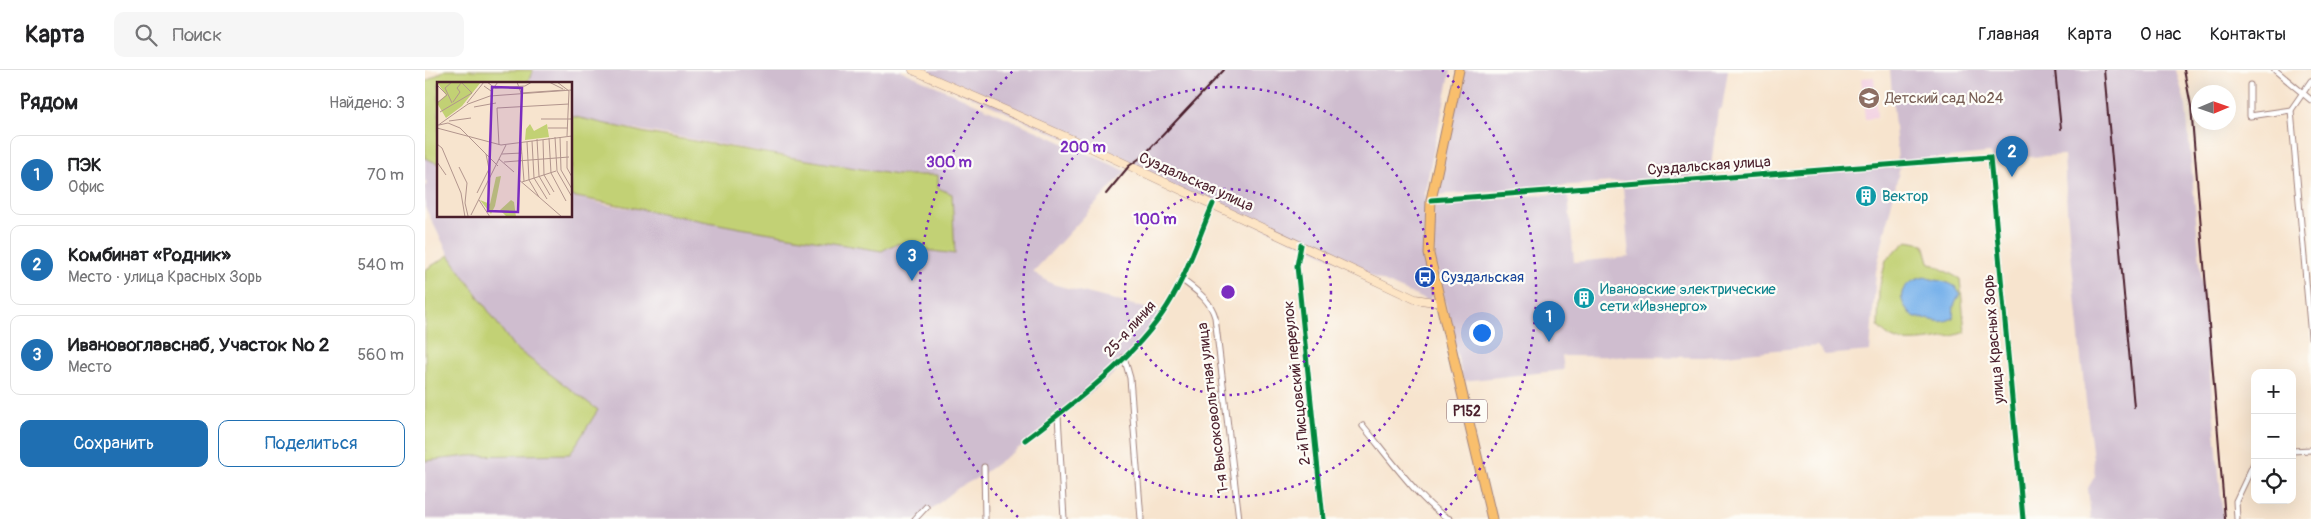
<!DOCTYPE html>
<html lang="ru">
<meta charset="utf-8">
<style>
body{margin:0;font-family:Pangolin,sans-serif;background:#f6f6f6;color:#202124}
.controls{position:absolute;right:15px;bottom:15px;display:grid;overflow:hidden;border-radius:10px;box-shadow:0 5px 20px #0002}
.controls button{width:45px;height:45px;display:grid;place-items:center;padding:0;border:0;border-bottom:1px solid #e0e0e0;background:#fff;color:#202124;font:25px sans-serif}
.compass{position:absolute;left:1766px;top:15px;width:45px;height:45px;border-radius:50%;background:#fff;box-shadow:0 5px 20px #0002;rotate:88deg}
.you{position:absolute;left:1056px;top:262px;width:18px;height:18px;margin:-12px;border:4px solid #fff;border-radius:50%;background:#1a73e8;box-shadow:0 0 0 8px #1a73e833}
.badge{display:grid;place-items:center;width:32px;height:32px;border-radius:50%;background:#1f6fb2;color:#fff;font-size:16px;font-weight:700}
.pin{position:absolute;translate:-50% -41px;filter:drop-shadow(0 1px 2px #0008)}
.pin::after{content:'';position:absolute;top:26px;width:18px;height:15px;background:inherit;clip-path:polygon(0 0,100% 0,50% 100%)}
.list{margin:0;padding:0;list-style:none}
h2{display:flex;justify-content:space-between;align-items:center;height:65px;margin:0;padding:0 20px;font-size:21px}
h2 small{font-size:16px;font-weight:400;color:#757577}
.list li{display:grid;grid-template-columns:32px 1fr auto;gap:15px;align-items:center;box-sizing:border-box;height:80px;margin:0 10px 10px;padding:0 10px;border:1px solid #e0e0e0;border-radius:10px}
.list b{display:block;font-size:19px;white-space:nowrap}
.list p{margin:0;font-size:16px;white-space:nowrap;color:#757577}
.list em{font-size:16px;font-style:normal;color:#757577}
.actions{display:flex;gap:10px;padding:15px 20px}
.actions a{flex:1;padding:11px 0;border:1px solid #1f6fb2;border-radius:10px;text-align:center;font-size:18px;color:#1f6fb2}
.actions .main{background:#1f6fb2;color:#fff}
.icon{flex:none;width:28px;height:28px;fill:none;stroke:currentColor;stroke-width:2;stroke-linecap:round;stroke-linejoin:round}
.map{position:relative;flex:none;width:1886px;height:449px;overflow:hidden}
header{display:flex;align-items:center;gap:30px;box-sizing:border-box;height:70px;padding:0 25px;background:#fff;border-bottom:1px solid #e0e0e0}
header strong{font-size:24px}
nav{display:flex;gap:28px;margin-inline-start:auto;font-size:18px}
.search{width:350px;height:45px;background:#f6f6f6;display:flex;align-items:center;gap:12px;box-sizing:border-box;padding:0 18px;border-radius:10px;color:#757577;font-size:19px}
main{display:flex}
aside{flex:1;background:#fff}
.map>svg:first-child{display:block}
.built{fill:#f2cfe1}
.industrial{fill:#cfbdcf}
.green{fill:#c2d174;stroke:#867850}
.water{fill:#7ab3eb;stroke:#62698b}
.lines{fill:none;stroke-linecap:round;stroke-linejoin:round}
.street-casing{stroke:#a0827c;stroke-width:7}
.secondary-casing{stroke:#a0827c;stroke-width:9}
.primary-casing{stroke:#a0827c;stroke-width:11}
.street{stroke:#fff;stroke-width:5}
.secondary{stroke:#fde5c5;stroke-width:8}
.primary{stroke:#f9bf6d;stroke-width:9}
.rail{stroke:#4a1f2b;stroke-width:2}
.cycleway-casing{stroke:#fdfcf7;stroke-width:8}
.cycleway{stroke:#00873e;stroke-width:5}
.ring{fill:none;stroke:#7b2cbf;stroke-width:2.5;stroke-dasharray:2.5 5}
.labels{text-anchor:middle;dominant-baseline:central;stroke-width:4.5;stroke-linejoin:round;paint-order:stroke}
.shield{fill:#fdfcf7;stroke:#806168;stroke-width:1}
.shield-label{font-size:14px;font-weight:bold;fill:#4a1f2b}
.education-label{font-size:15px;fill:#785e54;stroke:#fdfcf7;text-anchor:start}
.street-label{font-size:15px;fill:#4a1f2b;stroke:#fdfcf7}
.culture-label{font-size:15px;fill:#0d838f;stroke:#fdfcf7;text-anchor:start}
.transit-label{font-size:15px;fill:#164399;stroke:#fdfcf7;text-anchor:start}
.inset-road{fill:none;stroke:#b2958d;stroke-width:1}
.view{fill:#7b2cbf;fill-opacity:0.15;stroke:#7b2cbf;stroke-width:2.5}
.inset-edge{fill:none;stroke:#4a1f2b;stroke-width:2.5}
.centre{fill:#7b2cbf;stroke:#fdfcf7;stroke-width:2.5}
.ring-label{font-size:15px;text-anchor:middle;font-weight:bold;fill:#7b2cbf;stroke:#fdfcf7;stroke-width:4.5;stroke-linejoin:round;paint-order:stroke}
</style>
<header>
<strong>Карта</strong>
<div class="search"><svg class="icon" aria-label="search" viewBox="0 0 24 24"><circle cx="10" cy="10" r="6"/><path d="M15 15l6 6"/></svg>Поиск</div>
<nav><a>Главная</a><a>Карта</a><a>О нас</a><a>Контакты</a></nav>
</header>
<main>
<aside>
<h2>Рядом<small>Найдено: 3</small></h2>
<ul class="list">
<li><span class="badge">1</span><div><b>ПЭК</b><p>Офис</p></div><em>70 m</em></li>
<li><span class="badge">2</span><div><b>Комбинат «Родник»</b><p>Место · улица Красных Зорь</p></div><em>540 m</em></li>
<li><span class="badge">3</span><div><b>Ивановоглавснаб, Участок № 2</b><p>Место</p></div><em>560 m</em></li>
</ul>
<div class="actions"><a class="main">Сохранить</a><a>Поделиться</a></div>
</aside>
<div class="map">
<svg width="1886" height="449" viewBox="0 0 1886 449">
<rect width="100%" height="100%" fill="#fdfcf7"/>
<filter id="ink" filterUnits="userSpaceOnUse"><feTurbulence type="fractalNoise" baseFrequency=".02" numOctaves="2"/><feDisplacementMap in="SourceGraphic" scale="10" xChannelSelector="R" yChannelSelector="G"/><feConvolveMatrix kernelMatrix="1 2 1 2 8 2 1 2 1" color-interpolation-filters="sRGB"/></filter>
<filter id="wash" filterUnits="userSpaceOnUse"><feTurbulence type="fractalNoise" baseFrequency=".0096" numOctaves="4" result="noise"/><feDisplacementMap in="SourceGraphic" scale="20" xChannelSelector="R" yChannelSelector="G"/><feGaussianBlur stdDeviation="1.12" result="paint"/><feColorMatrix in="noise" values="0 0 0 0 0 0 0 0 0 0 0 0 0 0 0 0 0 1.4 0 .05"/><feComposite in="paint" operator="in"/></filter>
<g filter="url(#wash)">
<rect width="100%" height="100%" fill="#f7e4ce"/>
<polygon class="built" points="1449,7 1452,48 1440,49 1436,8"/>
<g class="industrial">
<polygon points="108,0 475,0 701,101 608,202 627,214 739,243 732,257 693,300 626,355 552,408 533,418 494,449 0,449 0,391 43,386 173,340 89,277 24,185 0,137 0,117 2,113 0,110 0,88 14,94 14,146 146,146 146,126 183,135 467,175 482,172 498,179 530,183 527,125 513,118 513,105 472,105 163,51 146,46 146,14 102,14"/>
<polygon points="487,0 1026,0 1000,121 999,174 1007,226 1003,231"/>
<polygon points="1036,0 1303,0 1297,38 1293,40 1285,105 1010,125"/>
<polygon points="1465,0 1751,0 1761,36 1798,449 1666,449 1663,418 1670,406 1656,289 1642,140 1639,85 1568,89 1564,83 1473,92"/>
<polygon points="1475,97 1451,201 1445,281 1400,285 1392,276 1280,287 1137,286 1139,300 1038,311 1010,188 1008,165 1009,133 1143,123 1149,192 1204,187 1198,118 1416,99"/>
</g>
<g class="green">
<polygon points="20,0 108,0 102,14 14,14 14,94 0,88 0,12"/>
<path d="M146 46 221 63 472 105H513V118L527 124 530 184C520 182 508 182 498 179 479 174 476 169 457 181L315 158 146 126Z"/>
<path d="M1482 171 1499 174 1504 192 1535 209 1540 262C1526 268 1483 275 1469 269 1463 267 1458 261 1453 257L1454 219 1461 190Z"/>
<polygon points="24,185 89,277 173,340 145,384 43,386 0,391 0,200"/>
</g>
<path class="water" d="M1500 207C1512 212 1529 210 1535 223L1529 236 1528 248C1514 256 1505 247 1490 248 1469 230 1473 213 1500 207Z"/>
</g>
<g filter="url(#ink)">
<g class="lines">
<g class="street-casing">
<g id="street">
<polyline points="1850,0 1886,30"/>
<polyline points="1886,11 1866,40 1886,267"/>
<polyline points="1825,15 1825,46 1866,40"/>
<polyline points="1006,130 1565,87 1598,449"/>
<polyline points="876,175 872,196 898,449"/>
<path d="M756 209C770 220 785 229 790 247L814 449"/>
<polyline points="699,287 705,308 716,449"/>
<polyline points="633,345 639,449"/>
<path d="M938 356C957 378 1001 440 1025 449"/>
<path d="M600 370C648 334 712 286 743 235 762 204 773 168 788 134"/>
<polyline points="1867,381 1886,380"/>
<polyline points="559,397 560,449"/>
<polyline points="490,449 501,437"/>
<polyline points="1812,449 1811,431 1830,391"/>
</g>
</g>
<g class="secondary-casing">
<polyline id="secondary" points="488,0 662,76 990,229 1015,233"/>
</g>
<g class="primary-casing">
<polyline id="primary" points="1034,0 1006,130 1004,184 1067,449"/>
</g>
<use href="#street" class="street"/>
<use href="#secondary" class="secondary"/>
<use href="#primary" class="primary"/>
<g class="rail">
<polyline points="1630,0 1636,59"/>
<polyline points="1679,0 1709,337"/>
<polyline points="1759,0 1766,36 1800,449"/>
<polyline points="681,124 704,96 718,86 799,0"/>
</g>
<g class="cycleway-casing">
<g id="cycleway">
<polyline points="1006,130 1565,87 1598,449"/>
<polyline points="876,175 872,196 898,449"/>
<path d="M600 370C648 334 712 286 743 235 762 204 773 168 788 134"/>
</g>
</g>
<use href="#cycleway" class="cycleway"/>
</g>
</g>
<g class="ring">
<circle cx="803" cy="222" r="103"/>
<circle cx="803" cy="222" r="205"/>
<path d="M593 447A308 308 0 0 1 589 0M1017 0A308 308 0 0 1 1013 447"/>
</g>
<defs>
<g id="school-disc" transform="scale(1.125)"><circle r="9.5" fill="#8d6e63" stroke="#fdfcf7"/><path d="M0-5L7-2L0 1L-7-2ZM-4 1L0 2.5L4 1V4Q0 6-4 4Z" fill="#fff"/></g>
<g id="building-disc" transform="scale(1.125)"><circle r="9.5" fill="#0f9aa8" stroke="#fdfcf7"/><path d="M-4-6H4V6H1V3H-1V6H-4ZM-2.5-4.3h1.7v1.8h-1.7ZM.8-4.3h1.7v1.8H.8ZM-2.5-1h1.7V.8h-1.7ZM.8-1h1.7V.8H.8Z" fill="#fff"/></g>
<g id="bus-disc" transform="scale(1.125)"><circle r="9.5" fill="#1a4fb4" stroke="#fdfcf7"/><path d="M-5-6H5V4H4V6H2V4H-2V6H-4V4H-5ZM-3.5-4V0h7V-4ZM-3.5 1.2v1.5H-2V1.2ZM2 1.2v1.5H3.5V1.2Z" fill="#fff"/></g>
</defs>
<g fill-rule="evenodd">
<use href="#school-disc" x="1444" y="28"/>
<use href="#building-disc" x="1441" y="126"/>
<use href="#bus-disc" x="1000" y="207"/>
<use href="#building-disc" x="1159" y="228"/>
</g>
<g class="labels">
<rect class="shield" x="1022" y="329.5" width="40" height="23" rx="4"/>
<g class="shield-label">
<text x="1042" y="341">Р152</text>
</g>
<g class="education-label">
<text x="1460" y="28">Детский сад №24</text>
</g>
<g class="street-label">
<text transform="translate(1284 96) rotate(-4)">Суздальская улица</text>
<text transform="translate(771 112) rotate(24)">Суздальская улица</text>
<text transform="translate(705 259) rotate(-48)">25-я линия</text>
<text transform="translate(1569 269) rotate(-95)">улица Красных Зорь</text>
<text transform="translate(872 313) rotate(-96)">2-й Писцовский переулок</text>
<text transform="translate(788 338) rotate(-97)">1-я Высоковольтная улица</text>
</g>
<g class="culture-label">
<text x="1457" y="126">Вектор</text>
<text x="1175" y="219">Ивановские электрические<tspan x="1175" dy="17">сети «Ивэнерго»</tspan></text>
</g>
<g class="transit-label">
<text x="1016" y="207">Суздальская</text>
</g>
</g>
<g transform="translate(12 12)">
<rect width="135" height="135" fill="#f7e4ce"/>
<path d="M0 0H44L25 24 9 36 0 21 9 13ZM93 42 97 49 110 42 112 55 88 58 89 47ZM64 94 58 124 54 132 43 118 53 122 59 95ZM74 118 77 120 79 135H70L63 128Z" fill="#c2d174"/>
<path class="inset-road" d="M24 0 35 11M50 0 58 6 88 4 95 0M80 0 84 11 128 8M112 0 126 7M120 0 132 9 130 54M0 3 10 13 0 21M47 4 54 9 61 0M16 20 23 10 20 6 25 0M15 21 8 6 15 0M30 21 47 0M37 25 59 21M3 30 35 11M104 37H135M12 39 34 36M2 43 11 41 23 46 61 84M0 44 31 22 53 14 135 8M0 46 64 63 135 54M111 46H131M118 55 120 89 135 115M123 55 124 88 135 107M112 56 114 91 129 119M100 57 102 94 113 113M106 58 107 93 117 110M95 59 97 96 110 117M130 59V86L135 95M90 60 92 98 102 115 125 135M84 61 87 99M0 62 5 66 24 111 28 135M62 63 60 26 132 22M65 72 85 71M62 77 77 90M0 80 9 93M67 80 132 75M22 85 30 101 28 121 31 134M81 97 102 115M85 100 119 89M40 111 52 87 49 72M42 118 53 135M34 133 69 63"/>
<path class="view" d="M55 5 85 6 81 130 51 129Z"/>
<rect width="135" height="135" class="inset-edge"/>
</g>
<circle cx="803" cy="222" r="8" class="centre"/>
<g class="ring-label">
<text x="658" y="82">200 m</text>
<text x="524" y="97">300 m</text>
<text x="730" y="154">100 m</text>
</g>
</svg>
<div class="controls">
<button>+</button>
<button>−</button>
<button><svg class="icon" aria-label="locate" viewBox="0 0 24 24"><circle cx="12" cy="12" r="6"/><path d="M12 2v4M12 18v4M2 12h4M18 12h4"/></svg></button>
</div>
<svg class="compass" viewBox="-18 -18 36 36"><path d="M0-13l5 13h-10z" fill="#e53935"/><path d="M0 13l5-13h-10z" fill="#757577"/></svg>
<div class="you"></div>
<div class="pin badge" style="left:1124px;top:272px">1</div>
<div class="pin badge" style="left:1587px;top:107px">2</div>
<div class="pin badge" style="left:487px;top:211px">3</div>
</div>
</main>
